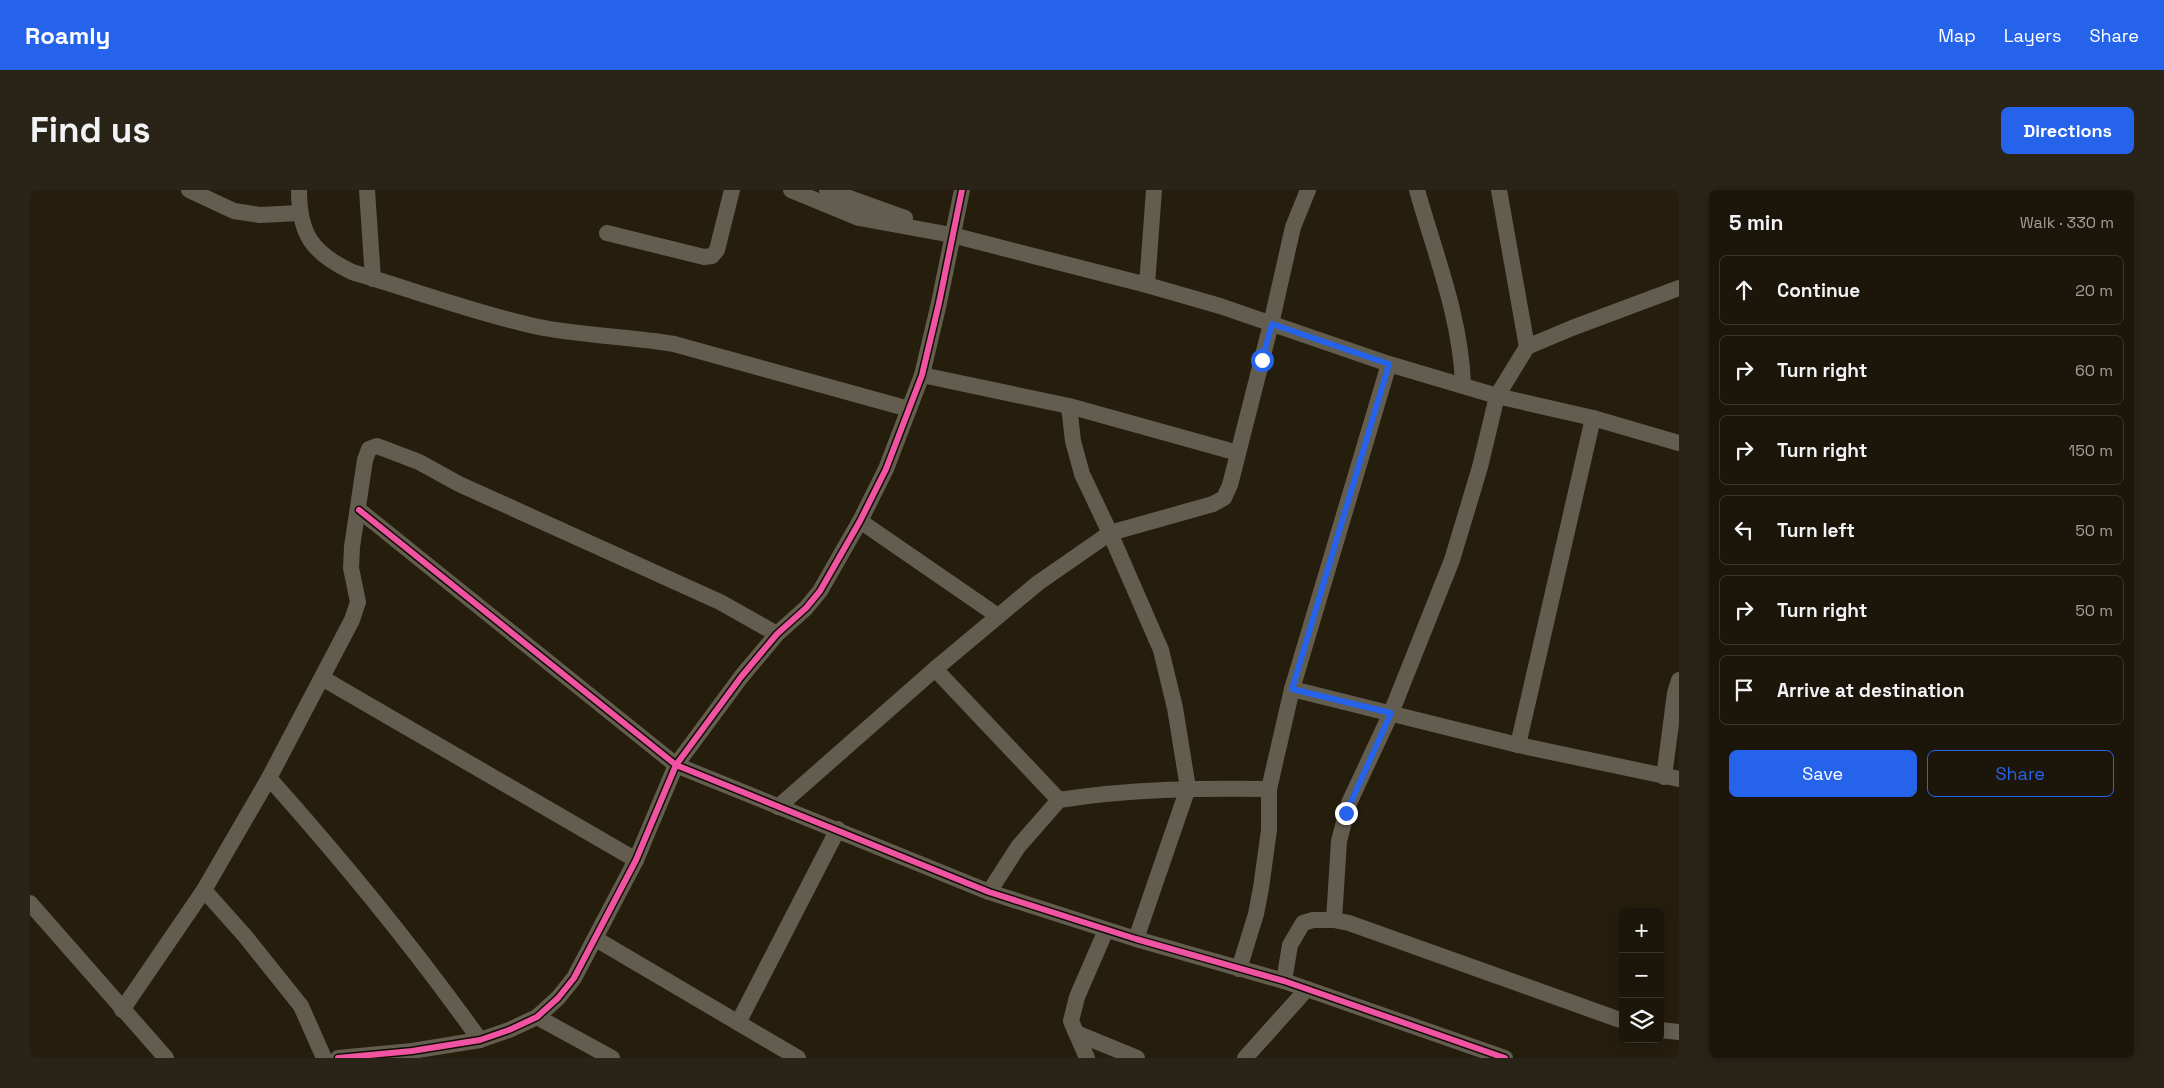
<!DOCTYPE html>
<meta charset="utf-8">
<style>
body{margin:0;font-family:"Space Grotesk",sans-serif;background:#292318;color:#f1f3f6}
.controls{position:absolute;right:15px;bottom:15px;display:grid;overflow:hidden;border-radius:8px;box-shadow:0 2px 12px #0003}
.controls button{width:45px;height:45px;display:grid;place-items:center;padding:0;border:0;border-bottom:1px solid #3a352b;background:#1c160a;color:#f1f3f6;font:25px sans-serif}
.stop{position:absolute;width:15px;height:15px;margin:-11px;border:4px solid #2563eb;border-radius:50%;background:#fff}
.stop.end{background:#2563eb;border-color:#fff;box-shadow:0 1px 5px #0008}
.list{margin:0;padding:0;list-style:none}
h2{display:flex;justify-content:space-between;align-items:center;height:65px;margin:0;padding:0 20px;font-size:21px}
h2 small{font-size:16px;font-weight:400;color:#a09f9c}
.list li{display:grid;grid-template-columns:32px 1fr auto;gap:15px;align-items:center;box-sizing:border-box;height:70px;margin:0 10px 10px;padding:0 10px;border:1px solid #3a352b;border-radius:8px}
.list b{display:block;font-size:19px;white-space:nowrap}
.list em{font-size:16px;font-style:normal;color:#a09f9c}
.actions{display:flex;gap:10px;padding:15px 20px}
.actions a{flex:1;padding:11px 0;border:1px solid #2563eb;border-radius:8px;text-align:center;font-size:18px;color:#2563eb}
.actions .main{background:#2563eb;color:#fff}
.icon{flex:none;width:28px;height:28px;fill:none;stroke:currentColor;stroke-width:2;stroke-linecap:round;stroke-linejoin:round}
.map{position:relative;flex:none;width:1649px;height:868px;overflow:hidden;border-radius:8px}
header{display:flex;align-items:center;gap:30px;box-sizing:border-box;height:70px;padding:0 25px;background:#2563eb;color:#fff}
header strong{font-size:24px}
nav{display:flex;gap:28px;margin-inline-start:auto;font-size:18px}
.intro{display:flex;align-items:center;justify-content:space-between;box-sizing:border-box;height:120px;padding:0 30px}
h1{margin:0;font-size:35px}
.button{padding:12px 22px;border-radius:8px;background:#2563eb;color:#fff;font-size:18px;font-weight:700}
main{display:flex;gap:30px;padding:0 30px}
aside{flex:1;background:#1c160a;border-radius:8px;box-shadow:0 2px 12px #0003}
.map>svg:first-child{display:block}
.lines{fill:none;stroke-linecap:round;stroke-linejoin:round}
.street{stroke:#635d4f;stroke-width:16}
.cycleway-casing{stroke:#120c03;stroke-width:9}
.cycleway{stroke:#f153a3;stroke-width:6}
.route{stroke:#2563eb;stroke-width:6}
</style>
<header>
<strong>Roamly</strong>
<nav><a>Map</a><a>Layers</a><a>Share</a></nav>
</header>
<div class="intro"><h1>Find us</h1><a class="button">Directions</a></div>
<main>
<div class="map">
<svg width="1649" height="868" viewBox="0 0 1649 868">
<rect width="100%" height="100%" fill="#251e0d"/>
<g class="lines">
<g class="street">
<polyline points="159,0 204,21 230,25 269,23"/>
<path d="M269 0C269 44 282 63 322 82 383 100 442 122 504 136 550 146 598 146 644 154L879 219"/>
<polyline points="337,0 343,89"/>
<polyline points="761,0 829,28 922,45 1117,95 1190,116 1359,174 1467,206 1563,228 1649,253"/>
<polyline points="797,0 875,28"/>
<path d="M1387 0C1405 64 1431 128 1433 195"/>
<polyline points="1469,0 1497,157"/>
<polyline points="577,43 674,67 682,66 687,60 702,0"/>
<polyline points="1117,95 1124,0"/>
<polyline points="892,185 1039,216 1208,263"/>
<polyline points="1039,216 1043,251 1052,284 1080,343 1131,460 1145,518 1158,598 1106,749"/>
<polyline points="329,320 646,575 959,702 1106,749 1254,791 1475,868"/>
<polyline points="830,331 968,426"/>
<polyline points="905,479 1029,610"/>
<polyline points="292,488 606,670"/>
<polyline points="1262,499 1488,555 1649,589"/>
<polyline points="1488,555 1563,228"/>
<polyline points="1634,587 1645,503 1649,490"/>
<path d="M239 588C314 672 385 759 450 850"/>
<polyline points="748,617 905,479 1008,393 1080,343 1183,314 1194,308 1200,295 1241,134 1263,37 1278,0"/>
<polyline points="174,700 215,746 271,816 294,868"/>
<path d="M959 702 988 657 1029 610C1099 599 1168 598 1239 599"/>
<polyline points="0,713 136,868"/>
<polyline points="1304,730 1309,651 1319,613 1361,523 1422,370 1450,277 1467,206 1497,157 1542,138 1649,98"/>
<polyline points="566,749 768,868"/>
<polyline points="1209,779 1226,724 1231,698 1239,640 1239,599 1262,499 1359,174"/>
<polyline points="1254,791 1260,755 1273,733 1283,730 1304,730 1319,733 1593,831"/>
<polyline points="92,820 174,700 239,588 322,430 328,412 321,378 322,357 335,270 339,259 347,256 389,272 429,294 690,412 747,444"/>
<polyline points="507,827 582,868"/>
<polyline points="708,833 808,639"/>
<polyline points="1630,840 1649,842"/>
<polyline points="1046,843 1107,868"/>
<polyline points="308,868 382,861 450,850 479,840 507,827 528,808 544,788 606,670 646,575 711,487 747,444 776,418 790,401 830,331 856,279 892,185 909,113 932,0"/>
<polyline points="1057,868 1041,831 1047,807 1076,740"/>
<polyline points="1215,868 1277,799"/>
</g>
<g class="cycleway-casing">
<g id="cycleway">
<polyline points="329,320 646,575 959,702 1106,749 1254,791 1475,868"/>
<polyline points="308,868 382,861 450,850 479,840 507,827 528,808 544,788 606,670 646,575 711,487 747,444 776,418 790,401 830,331 856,279 892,185 909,113 932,0"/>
</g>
</g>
<use href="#cycleway" class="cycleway"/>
</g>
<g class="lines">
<polyline class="route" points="1232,170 1242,134 1359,174 1262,499 1361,523 1316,623"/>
</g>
</svg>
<div class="controls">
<button>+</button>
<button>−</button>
<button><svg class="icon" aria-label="layers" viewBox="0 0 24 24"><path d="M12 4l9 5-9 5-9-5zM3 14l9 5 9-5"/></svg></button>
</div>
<div class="stop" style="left:1232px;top:170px"></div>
<div class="stop end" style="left:1316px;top:623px"></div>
</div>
<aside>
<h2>5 min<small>Walk · 330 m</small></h2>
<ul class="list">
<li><svg class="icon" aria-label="ahead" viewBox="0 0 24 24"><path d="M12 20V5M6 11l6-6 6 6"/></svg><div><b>Continue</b></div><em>20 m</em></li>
<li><svg class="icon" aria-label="right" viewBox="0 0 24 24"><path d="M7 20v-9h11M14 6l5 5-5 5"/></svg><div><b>Turn right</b></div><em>60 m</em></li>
<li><svg class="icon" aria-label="right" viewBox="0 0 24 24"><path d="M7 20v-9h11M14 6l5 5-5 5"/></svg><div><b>Turn right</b></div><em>150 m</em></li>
<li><svg class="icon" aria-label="left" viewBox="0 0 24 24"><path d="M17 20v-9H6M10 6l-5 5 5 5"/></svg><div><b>Turn left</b></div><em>50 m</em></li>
<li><svg class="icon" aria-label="right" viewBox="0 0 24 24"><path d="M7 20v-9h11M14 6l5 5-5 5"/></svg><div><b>Turn right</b></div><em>50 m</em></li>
<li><svg class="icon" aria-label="arrive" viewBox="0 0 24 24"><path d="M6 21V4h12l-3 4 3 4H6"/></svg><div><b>Arrive at destination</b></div></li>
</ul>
<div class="actions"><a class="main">Save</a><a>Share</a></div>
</aside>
</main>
